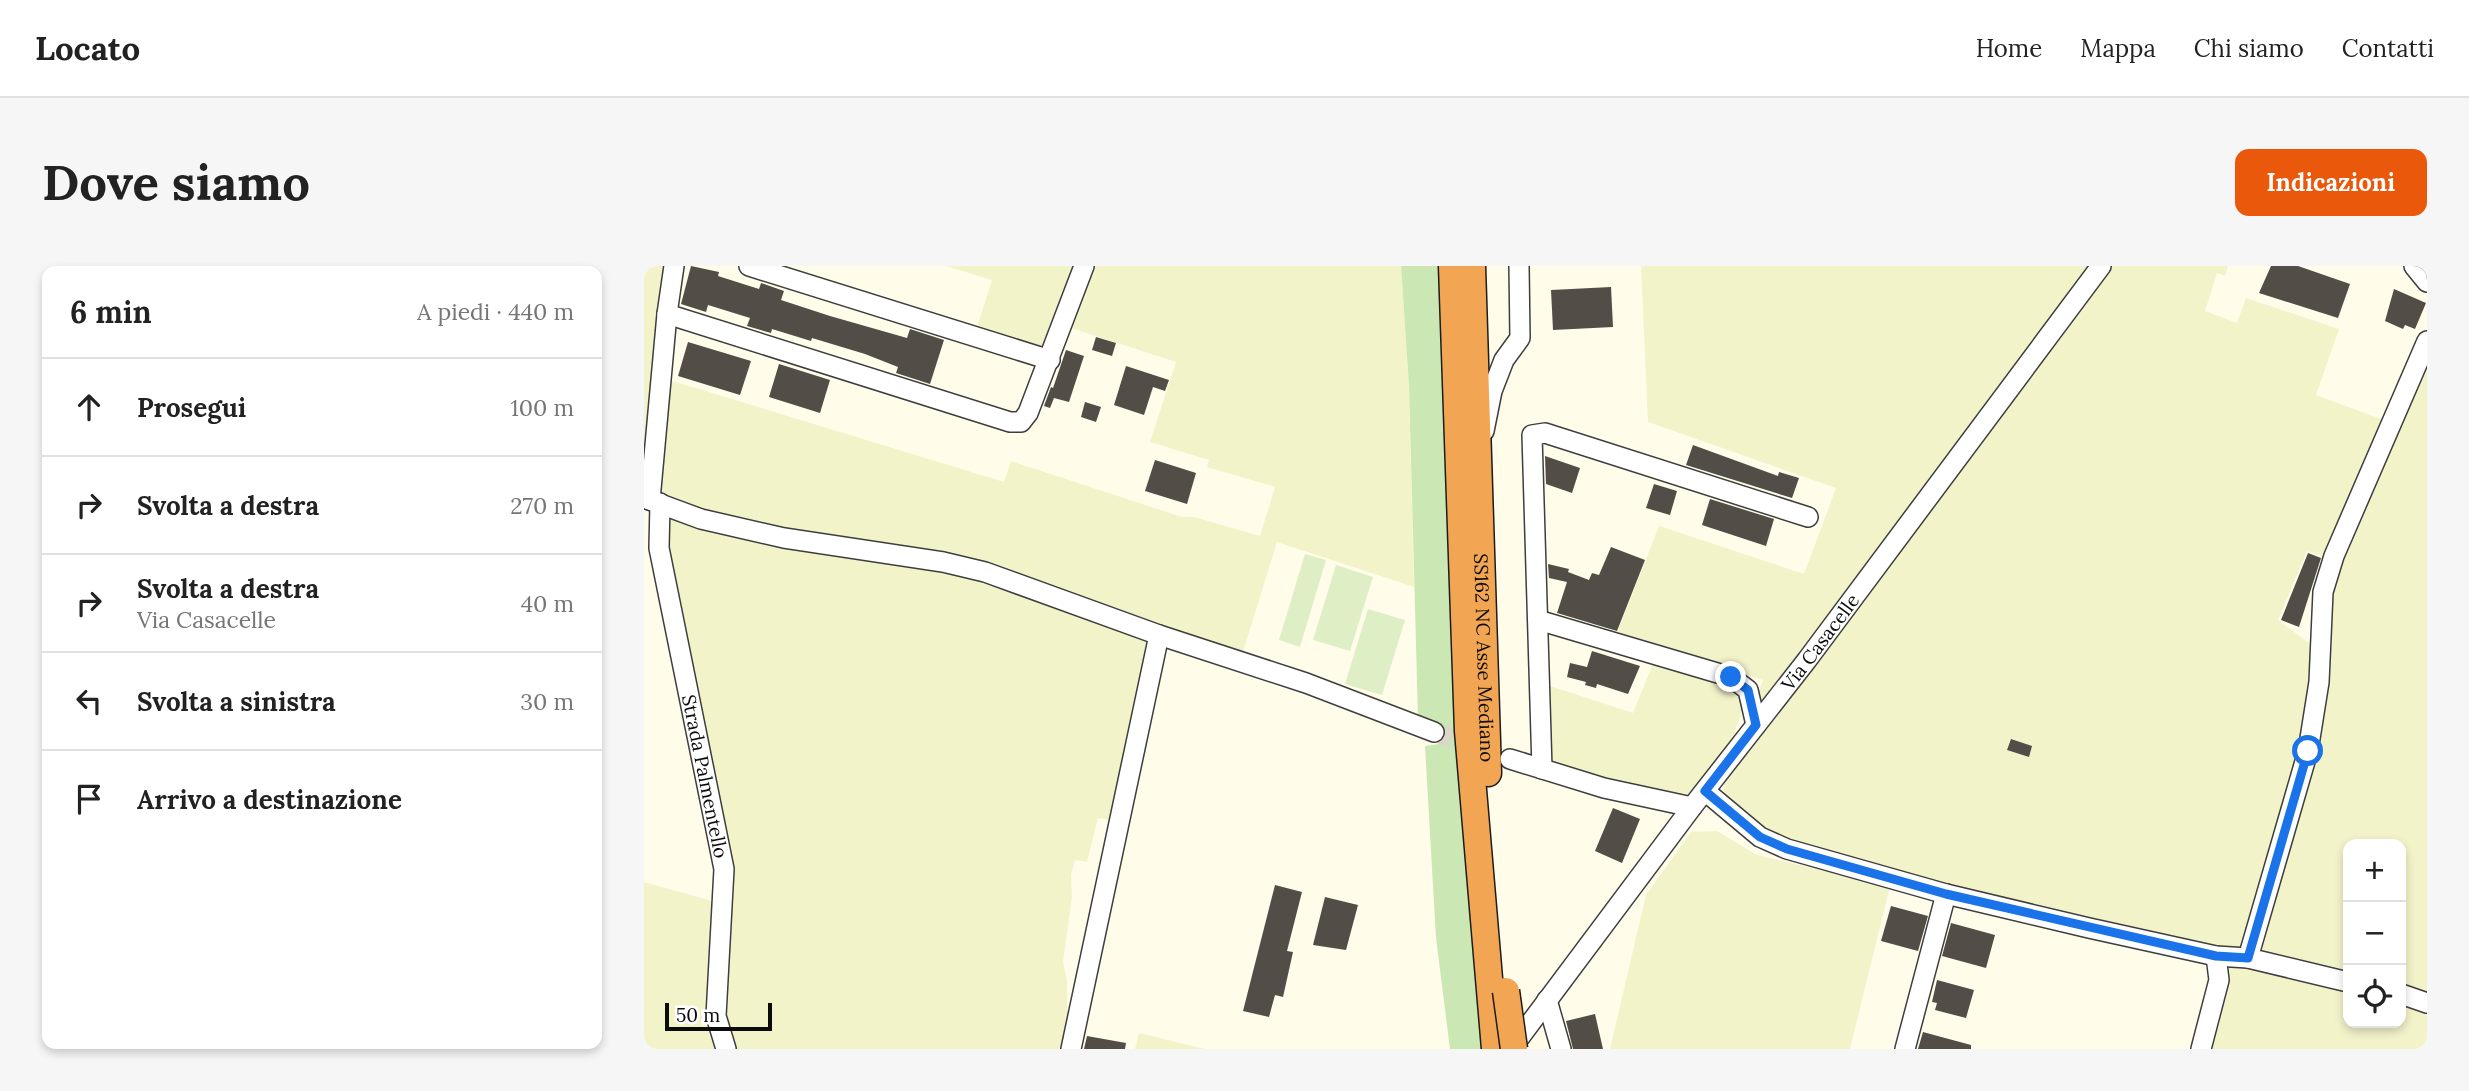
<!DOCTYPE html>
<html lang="it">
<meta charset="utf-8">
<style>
body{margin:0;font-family:Lora,serif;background:#f6f6f6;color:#222}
.controls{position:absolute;right:21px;bottom:21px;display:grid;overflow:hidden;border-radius:14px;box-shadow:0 4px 10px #0003}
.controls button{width:63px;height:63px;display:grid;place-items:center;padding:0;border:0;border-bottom:2px solid #e0e0e0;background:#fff;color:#222;font:35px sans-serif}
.scale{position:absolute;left:21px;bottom:18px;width:107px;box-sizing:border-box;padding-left:7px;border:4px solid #0b0b0b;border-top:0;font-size:19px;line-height:24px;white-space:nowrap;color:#0b0b0b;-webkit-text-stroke:5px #fff;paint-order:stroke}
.stop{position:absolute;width:21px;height:21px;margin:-16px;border:5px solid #1a73e8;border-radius:50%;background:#fff}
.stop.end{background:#1a73e8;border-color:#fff;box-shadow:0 2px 7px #0008}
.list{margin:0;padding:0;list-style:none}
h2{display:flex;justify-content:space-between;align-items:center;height:91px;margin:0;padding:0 28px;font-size:30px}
h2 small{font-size:23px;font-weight:400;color:#767676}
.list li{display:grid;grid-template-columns:46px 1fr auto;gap:21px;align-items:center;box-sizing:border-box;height:98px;padding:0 28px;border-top:2px solid #e0e0e0}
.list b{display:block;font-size:26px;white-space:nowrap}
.list p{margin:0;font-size:23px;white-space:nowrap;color:#767676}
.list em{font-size:23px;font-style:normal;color:#767676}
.icon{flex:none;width:38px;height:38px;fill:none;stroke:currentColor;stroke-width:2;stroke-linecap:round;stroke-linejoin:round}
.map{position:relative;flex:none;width:1783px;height:783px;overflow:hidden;border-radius:14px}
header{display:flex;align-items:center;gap:42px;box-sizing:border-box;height:98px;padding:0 35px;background:#fff;border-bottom:2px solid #e0e0e0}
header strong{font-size:33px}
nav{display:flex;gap:38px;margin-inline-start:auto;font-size:24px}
.intro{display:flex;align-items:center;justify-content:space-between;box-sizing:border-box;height:168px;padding:0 42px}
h1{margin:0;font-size:49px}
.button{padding:18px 32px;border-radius:14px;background:#ea580c;color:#fff;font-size:24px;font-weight:700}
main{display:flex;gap:42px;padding:0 42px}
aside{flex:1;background:#fff;border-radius:14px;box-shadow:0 4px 10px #0003}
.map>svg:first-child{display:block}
.farmland{fill:#f3f3ca}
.green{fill:#cbe7b4}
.pitch{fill:#deefc6}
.building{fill:#534d47}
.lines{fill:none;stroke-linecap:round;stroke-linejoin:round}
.minor-tunnel{stroke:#dad8c8;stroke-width:19;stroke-dasharray:19 10;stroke-linecap:butt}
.minor-casing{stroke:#3e3e3e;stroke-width:22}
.highway-casing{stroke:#1c1c1c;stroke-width:29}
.minor{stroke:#fff;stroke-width:19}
.highway{stroke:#f2a653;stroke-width:26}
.highway-bridge-casing{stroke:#1c1c1c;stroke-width:29;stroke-linecap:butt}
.highway-bridge{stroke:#f2a653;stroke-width:26}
.route{stroke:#1a73e8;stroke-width:9}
.labels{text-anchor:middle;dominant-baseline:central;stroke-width:7;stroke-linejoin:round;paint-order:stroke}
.street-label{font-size:19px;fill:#0b0b0b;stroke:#fff}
</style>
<header>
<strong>Locato</strong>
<nav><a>Home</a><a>Mappa</a><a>Chi siamo</a><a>Contatti</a></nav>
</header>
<div class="intro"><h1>Dove siamo</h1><a class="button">Indicazioni</a></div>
<main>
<aside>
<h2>6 min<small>A piedi · 440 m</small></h2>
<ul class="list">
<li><svg class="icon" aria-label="ahead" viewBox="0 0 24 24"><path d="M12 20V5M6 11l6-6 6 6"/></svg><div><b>Prosegui</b></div><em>100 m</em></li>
<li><svg class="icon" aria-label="right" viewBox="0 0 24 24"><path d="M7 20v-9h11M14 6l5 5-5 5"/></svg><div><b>Svolta a destra</b></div><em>270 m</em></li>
<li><svg class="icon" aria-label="right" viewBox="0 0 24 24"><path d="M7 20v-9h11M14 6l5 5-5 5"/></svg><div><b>Svolta a destra</b><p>Via Casacelle</p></div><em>40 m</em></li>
<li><svg class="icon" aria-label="left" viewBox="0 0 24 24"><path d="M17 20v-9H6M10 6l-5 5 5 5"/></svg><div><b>Svolta a sinistra</b></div><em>30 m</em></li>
<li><svg class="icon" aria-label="arrive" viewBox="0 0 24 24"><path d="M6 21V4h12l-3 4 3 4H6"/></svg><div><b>Arrivo a destinazione</b></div></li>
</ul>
</aside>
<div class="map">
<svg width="1783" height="783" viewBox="0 0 1783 783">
<rect width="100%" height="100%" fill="#fffce9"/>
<g class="farmland">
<polygon points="0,0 23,0 0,216"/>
<polygon points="302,0 430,0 399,83 332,64 348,14"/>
<polygon points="445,0 757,0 765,120 770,321 633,276 598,389 416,331 16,234 22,113 360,216 367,195 538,251 550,251 616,270 631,221 563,201 565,194 506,176 532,96 424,61"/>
<polygon points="997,0 1446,0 1120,438 1113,431 1119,414 972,370 1015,260 1160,308 1192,222 1004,156"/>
<polygon points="1464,0 1584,0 1581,10 1573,7 1561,45 1593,57 1602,32 1695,63 1672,129 1740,154 1684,292 1663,285 1634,354 1665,377 1669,386 1662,466 1600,677 1595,682 1584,683 1208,595 1128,569 1080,527 1080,514"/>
<polygon points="1776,98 1783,101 1783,726 1757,716 1757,578 1704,578 1704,704 1627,687 1620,685 1617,679 1682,378 1690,314"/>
<polygon points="26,250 305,299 509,375 472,555 454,552 443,596 431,594 427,609 428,631 419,696 423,714 423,744 431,747 424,783 88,783 79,757 81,669 22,260"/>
<polygon points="1010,395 1085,418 1099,432 1097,448 1089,472 1054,521 1044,528 958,516 903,499 900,418 989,447"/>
<polygon points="1073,565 1113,589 1246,620 1206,783 966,783 1002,629 1047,566"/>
<polygon points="0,616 72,636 77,783 0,783"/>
<polygon points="1581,700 1595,700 1704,723 1704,757 1757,757 1757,735 1783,741 1783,783 1562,783"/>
<polygon points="495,767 561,783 491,783"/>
</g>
<polygon class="green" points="757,0 799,0 840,783 806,783 792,672 781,480 795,478 796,460 774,452 765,120"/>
<g class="pitch">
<polygon points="661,288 682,294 656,381 635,374"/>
<polygon points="692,299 729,311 706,385 669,374"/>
<polygon points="724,343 761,354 738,429 701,418"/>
</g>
<g class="building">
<polygon points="47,0 75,6 74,10 115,23 117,17 140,25 137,34 186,50 263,72 266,63 300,74 286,118 252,107 254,101 221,88 168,72 167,75 128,63 127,67 103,60 106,52 64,39 62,46 37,38"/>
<polygon points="1627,0 1654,0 1706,18 1694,52 1615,27"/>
<polygon points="967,21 969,61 909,64 907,24"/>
<polygon points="1750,23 1782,37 1771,63 1761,59 1759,63 1741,55"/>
<polygon points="452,71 472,77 468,90 448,84"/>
<polygon points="44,76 107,95 96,129 34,110"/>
<polygon points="422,84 440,90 425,136 410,132 406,142 400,140 407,121 409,122"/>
<polygon points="135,98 186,114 176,147 125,131"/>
<polygon points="482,100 525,114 521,125 509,121 500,149 470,139"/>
<polygon points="441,136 457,141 452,156 437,151"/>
<polygon points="1049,179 1134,210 1135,206 1155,212 1148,232 1042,199"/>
<polygon points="901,190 936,202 928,227 902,218"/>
<polygon points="511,194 552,207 543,238 501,225"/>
<polygon points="1010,218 1033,225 1026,249 1002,242"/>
<polygon points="1066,233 1130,253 1122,280 1058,259"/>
<polygon points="967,281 1001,294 973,365 913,347 923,316 905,312 904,298 925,303 924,306 945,314 948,307 955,309"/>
<polygon points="1664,287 1677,292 1655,361 1637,354"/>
<polygon points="948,385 996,400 984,428 953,418 952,422 941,419 942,416 923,411 926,397 943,401"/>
<polygon points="1367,473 1388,480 1385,491 1363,484"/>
<polygon points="969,542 996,553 978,597 951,585"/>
<polygon points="631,619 658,626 643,685 649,686 639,731 631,729 625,751 599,745"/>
<polygon points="681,631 714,639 702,684 669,679"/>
<polygon points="1247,640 1284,650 1274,685 1237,675"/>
<polygon points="1307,657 1351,669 1342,702 1298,690"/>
<polygon points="1293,714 1330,724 1322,752 1291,744 1293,737 1288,736"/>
<polygon points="951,748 959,783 929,783 922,755"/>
<polygon points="1279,766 1327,779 1327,783 1274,783"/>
<polygon points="443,770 482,777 481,783 440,783"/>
</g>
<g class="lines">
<polyline class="minor-tunnel" points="790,466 836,482"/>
<g class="minor-casing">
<g id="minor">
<polyline points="105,0 406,94"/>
<polyline points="1770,0 1783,16"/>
<polyline points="23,48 366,156 377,156 384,147 440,0"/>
<polyline points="840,165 848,125 860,94 876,72 875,0"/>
<polyline points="0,232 57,253 140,272 299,296 341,306 515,369 662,417 790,466"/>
<polyline points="6,234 23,48 30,0"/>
<path id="s1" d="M16 237 15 282 80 603 72 750 82 783"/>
<polyline points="894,354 1087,411 1104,424 1112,459"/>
<polyline points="866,493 960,522 1048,541"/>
<polyline points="898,503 888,169 901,167 1164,251"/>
<polyline points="1061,525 1116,571 1143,583 1302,628 1445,662 1572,690 1604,692"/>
<polyline points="1704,716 1604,692 1664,485 1675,416 1679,326 1690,290 1783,75"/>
<polyline points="1757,728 1783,737"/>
<polyline points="903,734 917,783"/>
<polyline points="427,783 515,369"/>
<path id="s2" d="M867 783 1048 541 1163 394 1457 0"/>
<polyline points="1261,783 1302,628"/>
<polyline points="1557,783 1575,714 1572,690"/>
</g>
</g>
<g class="highway-casing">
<g id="highway">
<polyline points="808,0 824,465 851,783"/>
<path id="s3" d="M828 0 844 507"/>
</g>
</g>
<use href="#minor" class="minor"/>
<use href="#highway" class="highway"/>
<g class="highway-bridge-casing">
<polyline id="highway-bridge" points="862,725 870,783"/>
</g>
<use href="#highway-bridge" class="highway-bridge"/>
</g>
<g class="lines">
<polyline class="route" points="1087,411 1104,424 1112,459 1061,525 1116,571 1143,583 1302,628 1572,690 1604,692 1664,485"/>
</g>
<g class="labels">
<g class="street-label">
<text stroke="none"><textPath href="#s2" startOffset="511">Via Casacelle</textPath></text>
<text stroke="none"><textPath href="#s3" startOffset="392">SS162 NC Asse Mediano</textPath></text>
<text stroke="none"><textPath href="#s1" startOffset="278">Strada Palmentello</textPath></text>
</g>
</g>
</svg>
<div class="controls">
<button>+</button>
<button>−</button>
<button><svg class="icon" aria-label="locate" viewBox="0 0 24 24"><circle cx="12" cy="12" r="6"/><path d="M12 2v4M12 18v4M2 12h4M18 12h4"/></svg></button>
</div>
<div class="scale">50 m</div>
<div class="stop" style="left:1664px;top:485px"></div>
<div class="stop end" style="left:1087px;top:411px"></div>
</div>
</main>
